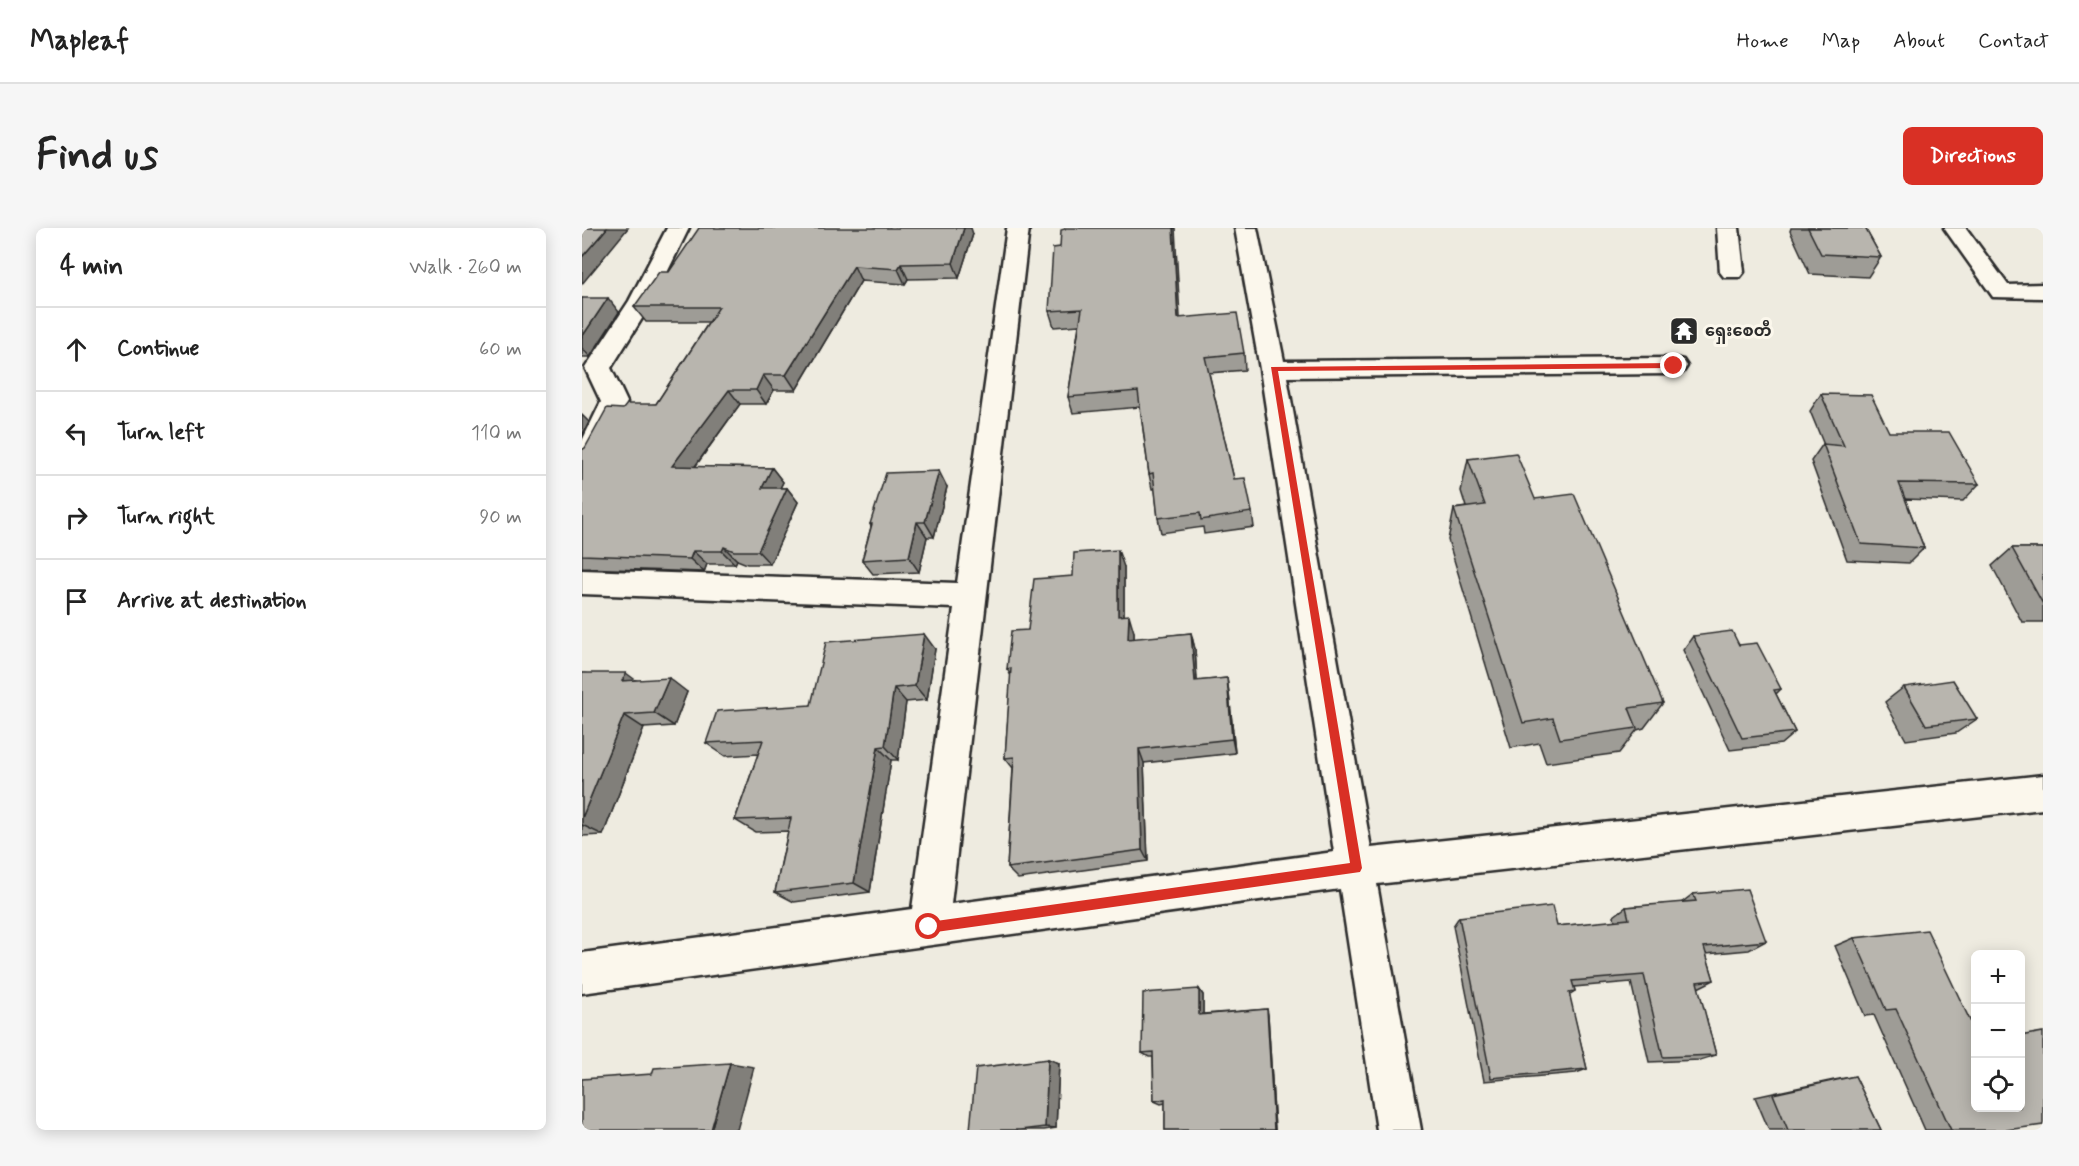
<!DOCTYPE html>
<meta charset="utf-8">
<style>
body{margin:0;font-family:Mynerve,"Noto Sans Myanmar",sans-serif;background:#f6f6f6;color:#222}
.controls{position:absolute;right:18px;bottom:18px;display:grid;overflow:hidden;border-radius:9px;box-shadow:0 3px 15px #0003}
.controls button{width:54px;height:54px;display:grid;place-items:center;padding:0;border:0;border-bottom:2px solid #e0e0e0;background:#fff;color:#222;font:30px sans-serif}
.stop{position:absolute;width:18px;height:18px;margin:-14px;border:4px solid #d93025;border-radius:50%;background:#fff}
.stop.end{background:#d93025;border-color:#fff;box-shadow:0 2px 6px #0008}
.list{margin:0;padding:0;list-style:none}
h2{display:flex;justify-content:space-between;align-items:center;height:78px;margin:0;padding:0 24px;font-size:26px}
h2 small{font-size:20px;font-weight:400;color:#767676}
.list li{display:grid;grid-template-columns:39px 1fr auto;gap:18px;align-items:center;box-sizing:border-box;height:84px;padding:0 24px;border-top:2px solid #e0e0e0}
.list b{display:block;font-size:22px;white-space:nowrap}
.list em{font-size:20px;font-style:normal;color:#767676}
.icon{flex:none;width:33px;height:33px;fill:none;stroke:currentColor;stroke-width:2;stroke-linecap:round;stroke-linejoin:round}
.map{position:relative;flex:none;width:1461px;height:902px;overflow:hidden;border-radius:9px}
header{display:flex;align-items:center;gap:36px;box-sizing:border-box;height:84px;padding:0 30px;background:#fff;border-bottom:2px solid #e0e0e0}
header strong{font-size:28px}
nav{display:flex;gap:33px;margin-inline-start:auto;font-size:21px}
.intro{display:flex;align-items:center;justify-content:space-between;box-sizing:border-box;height:144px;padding:0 36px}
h1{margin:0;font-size:42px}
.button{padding:15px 27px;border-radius:9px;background:#d93025;color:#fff;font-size:21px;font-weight:700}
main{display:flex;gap:36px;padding:0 36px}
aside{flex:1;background:#fff;border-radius:9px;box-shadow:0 3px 15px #0003}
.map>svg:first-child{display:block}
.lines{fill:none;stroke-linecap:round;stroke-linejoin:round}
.minor-casing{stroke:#2b2b2b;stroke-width:5}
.minor{fill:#fbf7ec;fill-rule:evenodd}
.wall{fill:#9e9c96;stroke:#2b2b2b;stroke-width:1.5}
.shaded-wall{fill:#817f7a;stroke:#2b2b2b;stroke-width:1.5}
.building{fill:#b8b5ae;stroke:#2b2b2b;stroke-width:1.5}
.route{fill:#d93025}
.labels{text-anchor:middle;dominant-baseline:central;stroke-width:6;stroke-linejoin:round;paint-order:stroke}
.far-poi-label{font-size:16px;font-weight:bold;fill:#2b2b2b;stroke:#fbf7ec;text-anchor:start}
</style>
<header>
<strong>Mapleaf</strong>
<nav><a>Home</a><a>Map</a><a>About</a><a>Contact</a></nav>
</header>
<div class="intro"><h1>Find us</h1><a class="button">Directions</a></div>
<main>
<aside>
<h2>4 min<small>Walk · 260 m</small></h2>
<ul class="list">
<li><svg class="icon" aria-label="ahead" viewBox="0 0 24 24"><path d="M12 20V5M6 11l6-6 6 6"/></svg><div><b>Continue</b></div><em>60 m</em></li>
<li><svg class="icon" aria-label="left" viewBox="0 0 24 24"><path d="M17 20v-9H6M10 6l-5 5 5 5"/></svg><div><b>Turn left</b></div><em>110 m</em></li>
<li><svg class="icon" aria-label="right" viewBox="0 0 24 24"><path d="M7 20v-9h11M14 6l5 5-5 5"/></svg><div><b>Turn right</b></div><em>90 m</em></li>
<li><svg class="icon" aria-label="arrive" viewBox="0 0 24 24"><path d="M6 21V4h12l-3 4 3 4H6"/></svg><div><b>Arrive at destination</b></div></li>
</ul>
</aside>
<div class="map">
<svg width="1461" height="902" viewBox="0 0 1461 902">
<rect width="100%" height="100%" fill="#eeebe0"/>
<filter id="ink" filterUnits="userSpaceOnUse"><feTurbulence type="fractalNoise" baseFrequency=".0167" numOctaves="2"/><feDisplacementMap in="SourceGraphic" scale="12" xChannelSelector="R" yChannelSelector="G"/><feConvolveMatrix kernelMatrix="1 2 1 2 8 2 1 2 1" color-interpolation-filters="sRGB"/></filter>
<g filter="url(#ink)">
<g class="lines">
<g class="minor-casing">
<g id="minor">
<path d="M85 0H107L71 73 29 140 45 174C35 195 24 237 0 244V213L19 174 3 140 47 73Z"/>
<polygon points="425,0 447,0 369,676 752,624 678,141 653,0 675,0 702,133 1092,130 1101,132 1105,138 1101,144 1092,146 705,149 789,620 1461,547 1461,581 795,656 839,902 795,902 758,661 0,765 0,725 330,681 372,380 0,366 0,342 375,355"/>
<polygon points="1135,0 1157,0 1162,44 1158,49 1142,49 1138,44"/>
<polygon points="1362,0 1384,0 1426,57 1461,56 1461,70 1411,69"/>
</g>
</g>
<use href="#minor" class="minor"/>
</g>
<g class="wall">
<polygon points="1209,0 1283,0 1299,29 1286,49 1228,46 1208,3"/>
<polygon points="391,6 377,50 326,51 323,56 279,53 214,162 192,162 184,176 158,176 113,239 190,240 201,254 198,260 205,260 216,274 188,336 165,336 155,332 153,336 125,336 122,344 0,340 0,222 3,220 41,181 74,176 127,94 64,94 52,79 87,44"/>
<polygon points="478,19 598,90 662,125 663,142 627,145 652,251 670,284 672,299 622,306 621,299 579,305 576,290 573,261 570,261 567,246 558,179 491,185 486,169 497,97 472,99 467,83"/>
<polygon points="0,70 37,84 8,129 0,129"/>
<polygon points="1239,166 1397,256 1381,273 1323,271 1342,320 1327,335 1265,332 1229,233 1241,216 1242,217 1228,183"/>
<polygon points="886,231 953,271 1081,475 1062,500 1055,502 1037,525 964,535 957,515 929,520 866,312 872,281 884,279 879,263"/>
<polygon points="365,259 352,309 345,309 337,344 291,346 280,332 289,299 288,296"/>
<polygon points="1430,320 1461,320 1461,394 1440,394 1410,338"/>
<polygon points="542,339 542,388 552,404 552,411 609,405 613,421 615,453 645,450 647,465 653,525 562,535 566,633 436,651 425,640 431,540 423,530 429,448 425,441 446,402 491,348"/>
<polygon points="1111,408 1157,417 1199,461 1194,466 1213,504 1199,516 1148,522 1101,422"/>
<polygon points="353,421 345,472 324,474 316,532 309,532 288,664 212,674 193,664 206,603 173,604 153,592 176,526 143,528 124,515 229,477"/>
<polygon points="0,445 54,452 105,464 92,498 62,500 21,607 0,608"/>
<polygon points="1322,459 1395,491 1374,505 1324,512 1303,474"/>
<polygon points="1111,666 1184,713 1167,722 1124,726 1132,752 1116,760 1134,827 1118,832 1067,834 1049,754 992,759 993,763 987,767 1005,841 994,845 902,853 871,698 877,689 975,698 1033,693 1032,688 1044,679 1099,675"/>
<polygon points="1272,710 1424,902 1343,902 1292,787 1283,788 1253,718"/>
<polygon points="617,761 621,767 621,786 685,781 686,787 693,902 583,902 583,875 579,876 572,873 571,829 567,829 560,825"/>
<polygon points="466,831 477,835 474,900 462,902 388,902"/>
<polygon points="1273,848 1299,902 1187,902 1173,869 1252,852"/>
</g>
<g class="shaded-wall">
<polygon points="25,0 46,0 0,56 0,29"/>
<polygon points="382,0 389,0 391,6 377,50 371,35"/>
<polygon points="591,0 593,0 599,106 596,90"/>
<polygon points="319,36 326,51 323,56 316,41"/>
<polygon points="272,38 279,53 214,162 204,147"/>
<polygon points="26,70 37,84 8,129 0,120 0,109"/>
<polygon points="181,147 192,162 184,176 174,162"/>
<polygon points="147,162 158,176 103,252 90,238"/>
<polygon points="0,187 7,194 0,208"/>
<polygon points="190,240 201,254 191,274 180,260"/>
<polygon points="357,243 365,259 352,309 343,294"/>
<polygon points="205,260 216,274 188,336 176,323"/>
<polygon points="335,294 345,309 337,344 327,329"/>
<polygon points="142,319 155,332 153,336 140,323"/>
<polygon points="536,322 542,339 542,405 536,388"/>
<polygon points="111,323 125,336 122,344 108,331"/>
<polygon points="547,387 552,404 552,428 546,411"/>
<polygon points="609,405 613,421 616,468 613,453"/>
<polygon points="342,406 353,421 345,472 333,458"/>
<polygon points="44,445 63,459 40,453"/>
<polygon points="87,450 105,464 92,498 72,485"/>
<polygon points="645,450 647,465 653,525 650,511"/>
<polygon points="312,460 324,474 316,532 303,518"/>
<polygon points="42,487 62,500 21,607 0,597 0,590"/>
<polygon points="296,519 309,532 288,664 272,655"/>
<polygon points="557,521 562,535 566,633 560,622"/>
<polygon points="617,761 621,767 621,793 617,787"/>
<polygon points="685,781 686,787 693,902 692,902"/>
<polygon points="466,831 477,835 474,900 463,899"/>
<polygon points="148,835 172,839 155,902 129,902"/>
</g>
<g class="building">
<polygon points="0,0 25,0 0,29"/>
<polygon points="117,0 382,0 371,35 319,36 316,41 272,38 204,147 181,147 174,162 147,162 90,238 190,240 180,260 205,260 176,323 152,323 142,319 140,323 111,323 108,331 0,327 0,222 3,220 25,180 41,181 45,176 74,176 137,79 52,79 77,44 87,44"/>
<polygon points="483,0 591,0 596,90 655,85 662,125 623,129 652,251 663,250 670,284 619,292 618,285 576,290 571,245 567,246 556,163 486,169 500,81 467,83 471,20 478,19 479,2 483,1"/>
<polygon points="1226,0 1283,0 1299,29 1239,26"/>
<polygon points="0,70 26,70 0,109"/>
<polygon points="1239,166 1289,167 1307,204 1367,204 1397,256 1317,255 1342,320 1279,316 1241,216 1262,218"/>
<polygon points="934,225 953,271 992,266 1081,475 1047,480 1055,500 978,511 971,490 941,495 872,281 903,277 886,231"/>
<polygon points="357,243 343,294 335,294 327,329 280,332 290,296 288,296 304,245"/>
<polygon points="1430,320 1461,320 1461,376"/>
<polygon points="536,322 536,388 547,387 546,411 609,405 613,453 645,450 650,511 557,521 560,622 425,640 432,529 423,530 429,440 425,441 429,403 446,402 452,351 491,348 492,325"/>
<polygon points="1150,403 1157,417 1175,415 1199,461 1192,462 1213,504 1160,510 1111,408"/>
<polygon points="342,406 333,458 312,460 303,518 296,519 272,655 193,664 209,590 153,592 181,512 124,515 135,483 229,477 244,414"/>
<polygon points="0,445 44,445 40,453 87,450 72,485 42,487 0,590"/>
<polygon points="1371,452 1395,491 1344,497 1322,459"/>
<polygon points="1165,661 1184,713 1122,719 1132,752 1115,754 1134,827 1081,829 1062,747 990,753 993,763 987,764 1005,841 909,850 877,689 970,678 975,698 1047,691 1044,679 1114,673 1111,666"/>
<polygon points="1345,702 1394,805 1394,879 1438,879 1438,808 1461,804 1461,897 1424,902 1369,902 1314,781 1304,782 1272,710"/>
<polygon points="617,761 617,787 685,781 692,902 583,902 583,871 572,873 571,824 560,825 561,765"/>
<polygon points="466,831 463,899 438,902 388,902 394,840"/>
<polygon points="148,835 129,902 0,902 0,851 70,846 72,840"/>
<polygon points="1273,848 1299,902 1206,902 1191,866"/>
</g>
</g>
<polygon class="route" points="1092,135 1094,140 696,143 780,640 778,644 347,705 343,703 343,695 347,694 768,635 689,139"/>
<defs>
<g id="temple-square" transform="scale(1.5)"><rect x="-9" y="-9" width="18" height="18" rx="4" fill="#2b2b2b" stroke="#fbf7ec"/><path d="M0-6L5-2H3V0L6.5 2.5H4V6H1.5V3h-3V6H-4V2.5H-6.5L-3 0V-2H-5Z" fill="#fff"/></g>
</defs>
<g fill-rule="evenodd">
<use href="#temple-square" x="1102" y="103"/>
</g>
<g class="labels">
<g class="far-poi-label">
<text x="1123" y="103">ရှေးစေတီ</text>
</g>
</g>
</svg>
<div class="controls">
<button>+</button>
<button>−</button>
<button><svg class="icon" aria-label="locate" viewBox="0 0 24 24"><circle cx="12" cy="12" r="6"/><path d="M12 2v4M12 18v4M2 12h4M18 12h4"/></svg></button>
</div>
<div class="stop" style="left:347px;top:699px"></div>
<div class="stop end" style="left:1092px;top:138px"></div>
</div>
</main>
